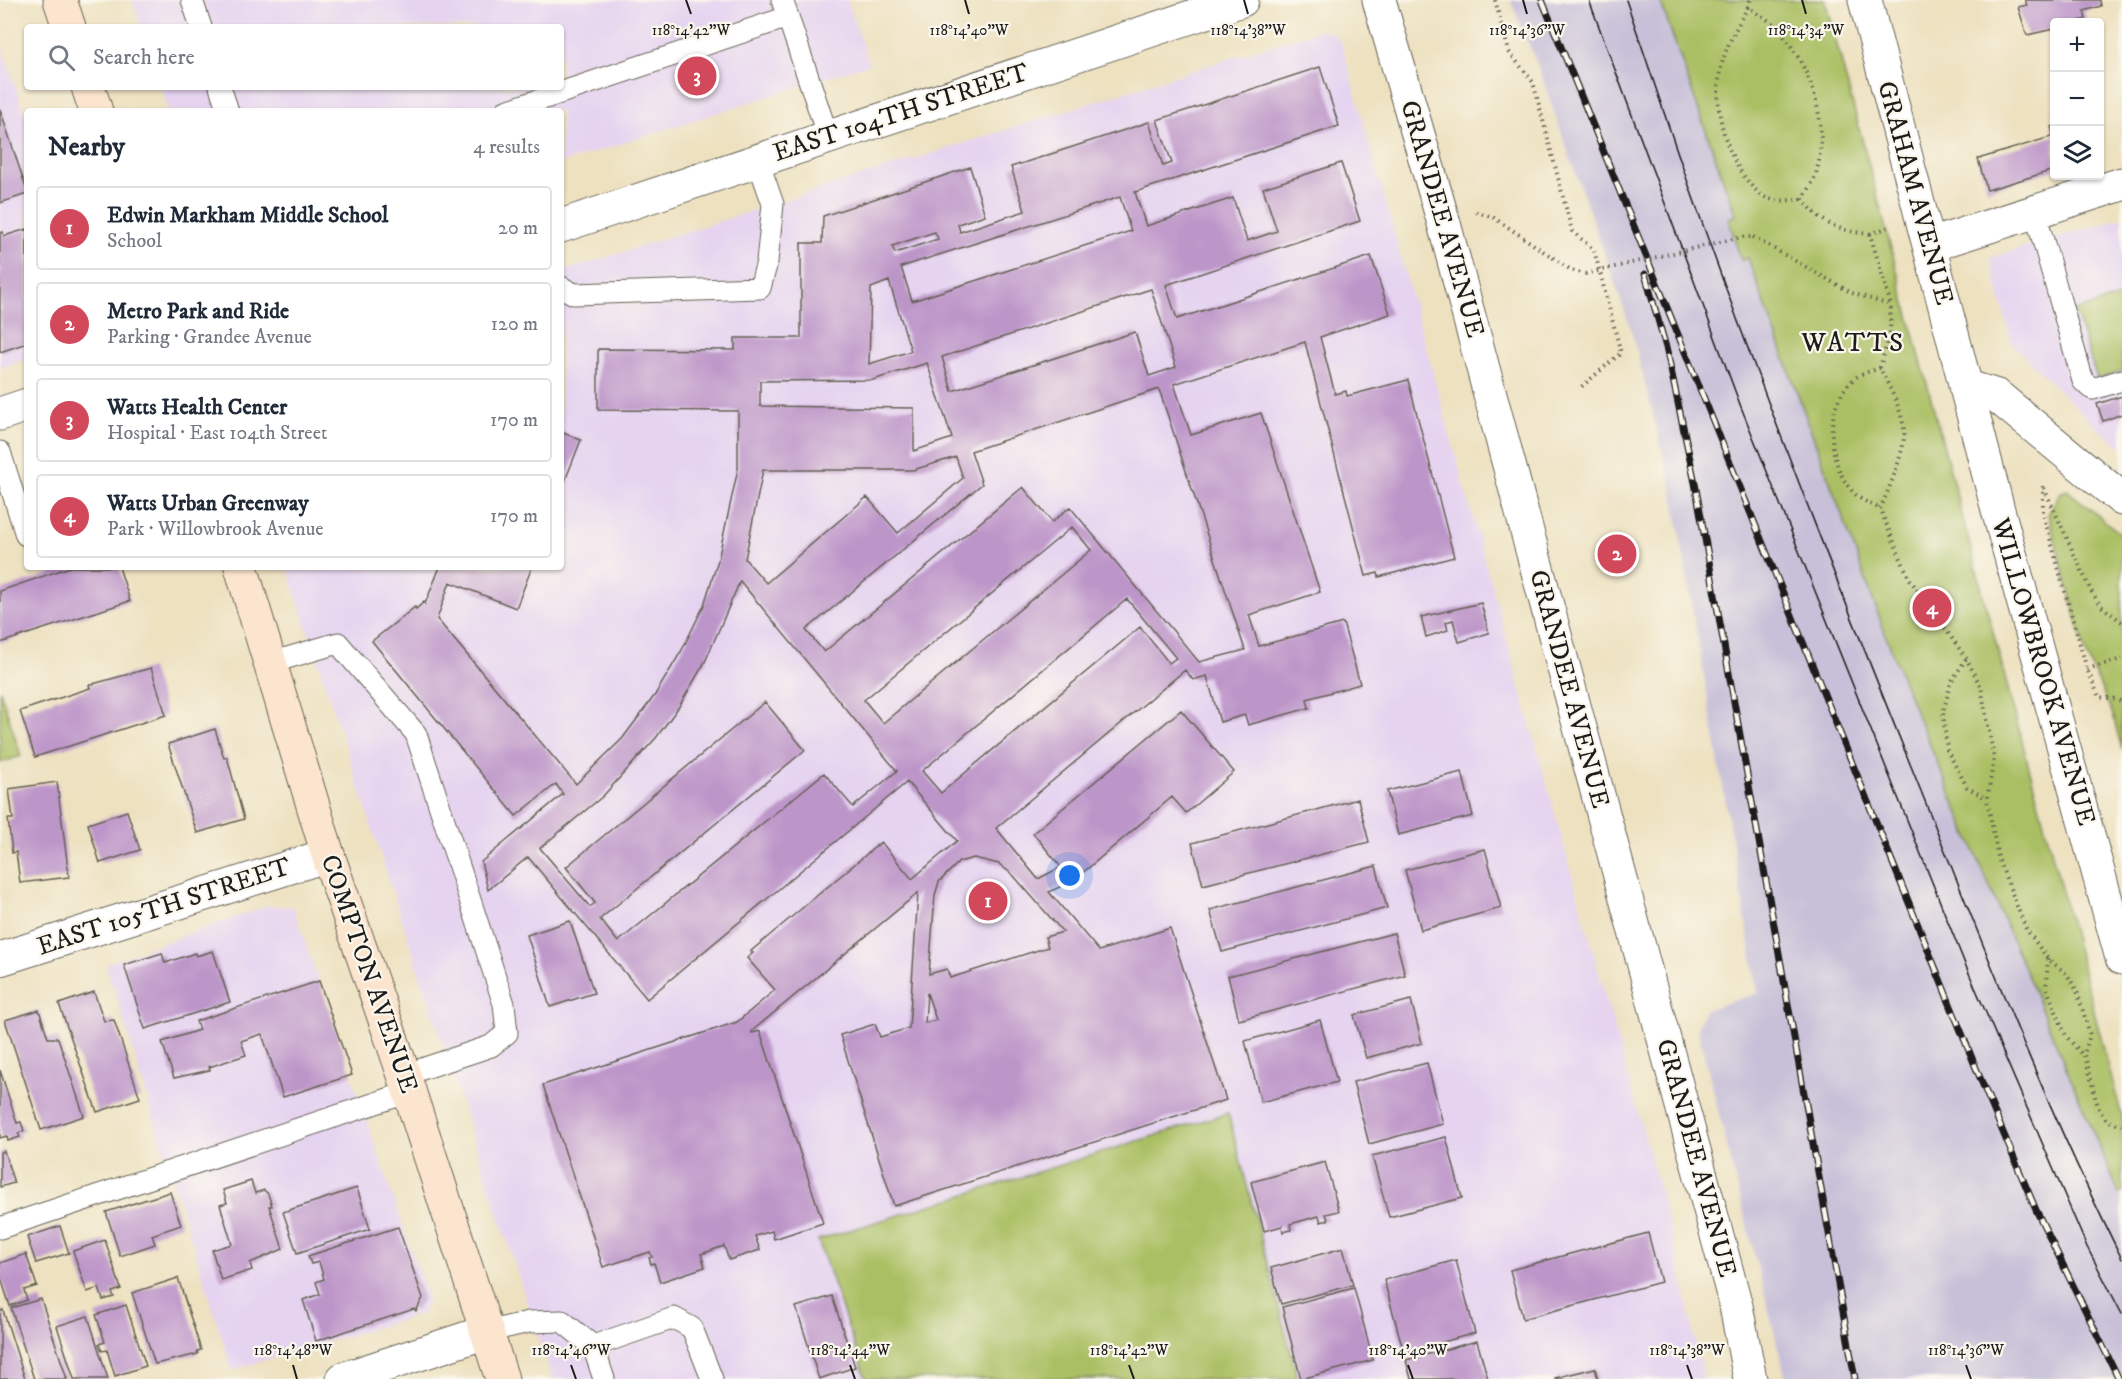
<!DOCTYPE html>
<meta charset="utf-8">
<style>
body{margin:0;font-family:"IM FELL DW Pica",serif;background:#f6f6f7;color:#1f2937}
.controls{position:absolute;right:18px;top:18px;display:grid;overflow:hidden;border-radius:6px;box-shadow:0 2px 4px #0004}
.controls button{width:54px;height:54px;display:grid;place-items:center;padding:0;border:0;border-bottom:2px solid #e0e1e3;background:#fff;color:#1f2937;font:30px sans-serif}
.you{position:absolute;left:1070px;top:876px;width:21px;height:21px;margin:-15px;border:4px solid #fff;border-radius:50%;background:#1a73e8;box-shadow:0 0 0 9px #1a73e833}
.badge{display:grid;place-items:center;width:39px;height:39px;border-radius:50%;background:#d1495b;color:#fff;font-size:20px;font-weight:700}
.pin{position:absolute;translate:-50% -50%;border:3px solid #fff;box-shadow:0 2px 6px #0006}
.list{margin:0;padding:0;list-style:none}
h2{display:flex;justify-content:space-between;align-items:center;height:78px;margin:0;padding:0 24px;font-size:26px}
h2 small{font-size:20px;font-weight:400;color:#747a83}
.list li{display:grid;grid-template-columns:39px 1fr auto;gap:18px;align-items:center;box-sizing:border-box;height:84px;margin:0 12px 12px;padding:0 12px;border:2px solid #e0e1e3;border-radius:6px}
.list b{display:block;font-size:22px;white-space:nowrap}
.list p{margin:0;font-size:20px;white-space:nowrap;color:#747a83}
.list em{font-size:20px;font-style:normal;color:#747a83}
.icon{flex:none;width:33px;height:33px;fill:none;stroke:currentColor;stroke-width:2;stroke-linecap:round;stroke-linejoin:round}
.map{position:relative;flex:none;width:2122px;height:1379px;overflow:hidden}
.search{position:absolute;background:#fff;box-shadow:0 2px 4px #0004;left:24px;top:24px;width:540px;height:66px;display:flex;align-items:center;gap:15px;box-sizing:border-box;padding:0 21px;border-radius:6px;color:#747a83;font-size:22px}
.panel{position:absolute;background:#fff;box-shadow:0 2px 4px #0004;left:24px;top:108px;width:540px;height:462px;border-radius:6px}
.map>svg:first-child{display:block}
.built{fill:#e5d3f0}
.railway{fill:#c7c0d8}
.green{fill:#aabf64;stroke:#636e40;stroke-width:1.5}
.building{fill:#bd96c9;fill-rule:evenodd}
.lines{fill:none;stroke-linecap:round;stroke-linejoin:round}
.lane-casing{stroke:#656155;stroke-width:23}
.street-casing{stroke:#656155;stroke-width:35}
.secondary-casing{stroke:#656155;stroke-width:35}
.path{stroke:#656155;stroke-width:4;stroke-dasharray:1.5 4.5;stroke-linecap:butt}
.lane{stroke:#fff;stroke-width:21}
.street{stroke:#fff;stroke-width:33}
.secondary{stroke:#fce5cf;stroke-width:33}
.tram{stroke:#1c1c1c;stroke-width:1.5}
.rail-casing{stroke:#1c1c1c;stroke-width:7}
.rail{stroke:#fbf7ec;stroke-width:4.5;stroke-dasharray:14;stroke-linecap:butt}
.path-bridge{stroke:#656155;stroke-width:4;stroke-dasharray:1.5 4.5;stroke-linecap:butt}
.ticks{fill:none;stroke:#1c1c1c;stroke-width:2}
.labels{text-anchor:middle;dominant-baseline:central;stroke-width:4.5;stroke-linejoin:round;paint-order:stroke}
.street-label{font-size:26px;fill:#1c1c1c;stroke:#fbf7ec}
.neighbourhood-label{font-size:27px;letter-spacing:1.5px;fill:#1c1c1c;stroke:#fbf7ec}
.ticks-label{font-size:15px;text-anchor:middle;fill:#1c1c1c;stroke:#fbf7ec;stroke-width:4.5;stroke-linejoin:round;paint-order:stroke}
</style>
<div class="map">
<svg width="2122" height="1379" viewBox="0 0 2122 1379">
<rect width="100%" height="100%" fill="#fbf7ec"/>
<filter id="ink" filterUnits="userSpaceOnUse"><feTurbulence type="fractalNoise" baseFrequency=".0167" numOctaves="2"/><feDisplacementMap in="SourceGraphic" scale="12" xChannelSelector="R" yChannelSelector="G"/><feConvolveMatrix kernelMatrix="1 2 1 2 8 2 1 2 1" color-interpolation-filters="sRGB"/></filter>
<filter id="wash" filterUnits="userSpaceOnUse"><feTurbulence type="fractalNoise" baseFrequency=".008" numOctaves="4" result="noise"/><feDisplacementMap in="SourceGraphic" scale="24" xChannelSelector="R" yChannelSelector="G"/><feGaussianBlur stdDeviation="1.35" result="paint"/><feColorMatrix in="noise" values="0 0 0 0 0 0 0 0 0 0 0 0 0 0 0 0 0 1.4 0 .05"/><feComposite in="paint" operator="in"/></filter>
<g filter="url(#wash)">
<rect width="100%" height="100%" fill="#ede1c0"/>
<g class="built">
<polygon points="132,0 847,0 869,64 561,163 561,111 169,111 161,87 561,87 561,27 141,27"/>
<polygon points="1320,30 1332,33 1341,42 1672,1236 1704,1379 552,1379 287,567 561,567 561,272"/>
<polygon points="0,43 27,120 27,359 0,368"/>
<polygon points="2122,218 2122,447 2095,426 2012,344 1990,258"/>
<polygon points="267,906 293,907 428,1299 422,1314 232,1370 106,964"/>
</g>
<polygon class="railway" points="1510,0 1660,0 1736,217 1728,219 1741,260 1748,258 1902,679 2122,1199 2122,1379 1786,1379 1697,1027 1705,1010 1758,993 1672,488 1631,329 1537,64"/>
<g class="green">
<polygon points="1660,0 1825,0 2122,1117 2122,1191 2119,1193 1902,679 1748,258 1741,260 1728,218 1736,216"/>
<polygon points="2122,296 2122,371 2097,379 2075,311"/>
<polygon points="2067,490 2122,535 2122,750 2113,715 2086,654 2048,514 2060,493"/>
<polygon points="0,690 21,756 0,763"/>
<polygon points="1228,1113 1298,1379 866,1379 818,1240"/>
</g>
<g id="blocks">
<g class="building">
<polygon points="2025,0 2100,0 2101,6 2084,11 2086,19 2075,22 2054,22 2054,29 2027,35 2018,7 2027,5"/>
<path d="M1320 67 1339 126 1135 192 1146 226 1233 198 1247 241 1277 231 1263 188 1341 163 1360 221 1166 285 1177 319 1371 256 1390 314 1320 337 1335 394 1346 391 1347 396 1408 380 1454 557 1379 577 1378 573 1366 576 1305 342 1174 384 1191 435 1261 413 1320 592 1249 615 1259 646 1343 623 1360 684 1307 699 1309 708 1248 725 1245 715 1220 722 1207 676 1193 680 1185 670 996 828 1038 879 1061 867 1033 833 1181 710 1234 772 1186 813 1172 797 1074 880 1049 892 1099 951 1170 928 1226 1100 894 1206 840 1035 875 1024 880 1037 909 1028 918 893 752 1031V1033L760 1031 823 1223 774 1239 772 1231 755 1236 760 1250 729 1260 724 1246 701 1254 705 1267 660 1282 654 1263 651 1264 649 1258 652 1257 650 1252 603 1267 543 1085 737 1022 775 990 747 958 753 953 751 951 881 842 912 879 957 841 907 782 647 999 528 857 488 890 481 862 563 794 556 784 516 816 372 641 415 607 416 609 424 602 425 604 440 567H532L516 608 450 582 437 619 576 784 622 739 655 695 682 650 704 605 718 560 738 469V411L598 410V349L735 350V338H801V243H822L823 216 970 167 985 215 958 224 960 232 1025 211 1011 167 1149 122 1163 166 1172 163 1157 120ZM1120 197 1131 231 912 301 901 267ZM935 232 938 239 895 253 892 246ZM889 281 911 351 869 364 871 288ZM1151 289 1176 367 1149 376 1135 332 952 391 942 357ZM927 363 952 438 914 451V408L760 406V381L873 380ZM1159 389 1245 650 1199 662 1070 507 1052 522 1023 487 824 652 806 630 982 484 971 451ZM956 457 963 478 898 533 867 497 766 583 745 559 763 470H913ZM1072 527 1091 550 883 723 864 700ZM740 581 897 771 853 807 824 773 618 942 600 919 805 750 765 702 566 867 595 903 590 907 540 848 603 796 656 738 680 705 705 662ZM1127 599 1176 658 1169 663 1140 627 941 793 922 771ZM974 858 999 864 1013 875 1063 932 1045 937 1048 947 950 978 947 969 929 974 935 895 939 882 959 862ZM927 993 936 1020 925 1023Z"/>
<polygon points="0,109 27,191 27,194 0,203"/>
<polygon points="2054,126 2054,170 1987,190 1978,159 2054,136 2051,127"/>
<polygon points="27,229 27,343 0,352 0,233 3,232 4,236"/>
<polygon points="2122,396 2122,414 2103,421 2097,404"/>
<polygon points="561,432 581,440 561,491"/>
<polygon points="70,567 119,567 130,601 0,643 0,591"/>
<polygon points="1481,603 1489,633 1459,642 1453,620 1446,622 1448,630 1426,637 1421,617"/>
<polygon points="151,668 166,715 35,757 20,711 90,688 89,685"/>
<polygon points="215,729 224,758 227,757 244,819 197,833 168,744"/>
<polygon points="1462,772 1473,816 1398,835 1387,791"/>
<polygon points="57,782 69,877 20,883 16,852 12,853 8,819 13,819 9,789"/>
<polygon points="1358,799 1369,842 1203,885 1192,843"/>
<polygon points="127,811 140,850 100,863 88,824"/>
<polygon points="1485,849 1501,908 1421,930 1405,870"/>
<polygon points="1376,866 1387,908 1222,952 1210,910"/>
<polygon points="570,921 594,993 550,1007 527,935"/>
<polygon points="1394,933 1405,975 1239,1020 1228,976"/>
<polygon points="213,951 230,1002 145,1029 124,965 162,953 165,963 195,953 196,956"/>
<polygon points="319,981 352,1075 283,1097 262,1034 241,1041 246,1055 209,1067 210,1070 174,1078 162,1042 199,1030 196,1021"/>
<polygon points="94,992 104,1021 114,1020 140,1098 97,1112 59,1004"/>
<polygon points="1411,1000 1422,1043 1366,1058 1354,1015"/>
<polygon points="39,1010 48,1038 58,1038 84,1116 41,1130 5,1020"/>
<polygon points="1320,1020 1337,1082 1261,1102 1245,1041"/>
<polygon points="1427,1063 1443,1124 1369,1144 1353,1082"/>
<polygon points="0,1070 17,1123 21,1122 24,1131 18,1133 20,1137 8,1141 7,1136 0,1138"/>
<polygon points="1446,1137 1462,1198 1389,1217 1372,1156"/>
<polygon points="4,1151 14,1183 0,1187 0,1152"/>
<polygon points="1325,1162 1339,1211 1326,1214 1328,1220 1321,1222 1319,1216 1290,1224 1291,1230 1283,1232 1282,1226 1264,1231 1251,1182"/>
<polygon points="251,1181 255,1193 264,1190 268,1194 272,1206 269,1206 283,1249 250,1263 252,1270 221,1280 212,1250 232,1244 220,1205 227,1203 223,1190"/>
<polygon points="357,1188 370,1229 297,1253 283,1212"/>
<polygon points="170,1192 181,1225 152,1235 155,1244 120,1256 106,1212"/>
<polygon points="60,1226 69,1253 36,1263 27,1237"/>
<polygon points="398,1227 423,1298 416,1311 414,1309 316,1341 303,1300 320,1294 316,1282 324,1279 319,1262 311,1264 308,1256"/>
<polygon points="1648,1233 1661,1282 1523,1319 1510,1270"/>
<polygon points="105,1240 121,1289 112,1292 114,1297 103,1300 99,1288 87,1292 73,1251"/>
<polygon points="1343,1248 1353,1285 1281,1304 1271,1268"/>
<polygon points="26,1254 37,1286 24,1290 27,1300 10,1306 0,1275 0,1263"/>
<polygon points="1456,1260 1475,1333 1404,1353 1384,1280"/>
<polygon points="178,1278 201,1350 197,1351 198,1354 155,1364 132,1293"/>
<polygon points="1354,1288 1373,1360 1301,1379 1282,1307"/>
<polygon points="832,1296 855,1367 819,1379 796,1307"/>
<polygon points="41,1299 67,1379 34,1379 11,1308"/>
<polygon points="126,1305 146,1366 115,1376 107,1350 102,1351 99,1344 105,1342 96,1315"/>
<polygon points="3,1310 25,1379 0,1379 0,1311"/>
<polygon points="88,1316 108,1379 74,1379 57,1326"/>
<polygon points="1477,1341 1488,1379 1411,1379 1406,1360"/>
<polygon points="1595,1368 1598,1379 1556,1379 1555,1378"/>
</g>
</g>
</g>
<g filter="url(#ink)">
<use href="#blocks" fill-opacity="0" stroke="#656155" stroke-width="1.5"/>
<g class="lines">
<g class="lane-casing">
<g id="lane">
<polyline points="192,0 201,27"/>
<polyline points="788,17 828,137"/>
<polyline points="220,87 228,111"/>
<polyline points="506,111 788,17 782,0"/>
<polyline points="2035,212 2083,381 2093,389 2122,380"/>
<polyline points="561,287 574,294 760,288 767,262 773,204 758,161"/>
<polyline points="0,452 26,535"/>
<polyline points="270,663 338,643 416,734 504,1004 507,1033 491,1046 404,1075"/>
<polyline points="0,1228 409,1092"/>
<polyline points="486,1332 529,1322 562,1321 593,1346 604,1379"/>
<polyline points="593,1346 674,1318 692,1328 712,1379"/>
</g>
</g>
<g class="street-casing">
<g id="street">
<polyline points="1379,0 1443,220 1736,1306 1750,1379"/>
<polyline points="1865,0 1998,510 2122,958"/>
<polyline points="561,226 1242,0"/>
<polyline points="1930,245 2122,184"/>
<polyline points="1965,386 1997,396 2122,499"/>
<polyline points="0,414 27,405"/>
<polyline points="0,959 328,855"/>
<polyline points="343,1379 486,1332"/>
</g>
</g>
<g class="secondary-casing">
<g id="secondary">
<polyline points="60,0 69,27"/>
<polyline points="88,87 96,111"/>
<polyline points="241,567 328,855 404,1075 502,1379"/>
</g>
</g>
<g class="path">
<polyline points="1495,0 1509,52 1533,82 1572,231 1594,250 1621,353 1580,388"/>
<path d="M1750 0 1748 7C1758 14 1770 20 1778 29 1811 67 1829 120 1817 170 1815 180 1808 190 1803 199 1823 225 1838 231 1870 234L1891 305 1890 332 1880 368C1889 387 1901 407 1904 429 1907 446 1888 492 1880 509L1909 578 1966 658 1981 687 1994 759 1987 799 1998 858 2026 929 2048 959 2067 974 2077 991 2090 1035 2084 1055C2091 1071 2094 1103 2102 1114 2106 1121 2115 1124 2122 1125"/>
<path d="M1748 7C1735 30 1722 53 1719 79 1714 117 1730 168 1759 193 1771 204 1789 200 1803 199"/>
<polyline points="1476,212 1493,217 1571,270 1585,274"/>
<polyline points="1870,234 1889,227"/>
<polyline points="1753,237 1852,293 1890,305"/>
<path d="M1880 368C1873 371 1864 372 1858 376 1821 401 1826 467 1856 495 1862 501 1873 505 1880 509"/>
<polyline points="2043,486 2043,514 2087,669 2099,697 2117,699 2122,702"/>
<polyline points="2044,488 2091,591 2101,606 2122,622"/>
<polyline points="1966,659 1951,682 1943,713 1947,750 1967,787 1987,799"/>
<polyline points="2087,669 2122,659"/>
<polyline points="2048,959 2046,987 2066,1036 2083,1055"/>
</g>
<use href="#lane" class="lane"/>
<use href="#street" class="street"/>
<use href="#secondary" class="secondary"/>
<g class="tram">
<polyline points="1589,0 1741,407 1965,964 2087,1247 2122,1314"/>
<path d="M1626 0C1652 75 1676 151 1703 225 1774 424 1852 620 1931 816 1991 965 2050 1115 2122 1259"/>
</g>
<g class="rail-casing">
<g id="rail">
<polyline points="1542,0 1985,1090 2036,1210 2119,1379"/>
<polyline points="1645,274 1667,351 1695,483 1855,1379"/>
</g>
</g>
<use href="#rail" class="rail"/>
<polyline class="path-bridge" points="1585,274 1741,237 1753,237"/>
</g>
</g>
<path class="ticks" d="M686 0 691 14M965 0 969 14M1244 0 1248 14M1523 0 1527 14M1802 0 1806 14M293 1365 297 1379M571 1365 576 1379M850 1365 855 1379M1129 1365 1134 1379M1408 1365 1413 1379M1687 1365 1692 1379M1966 1365 1971 1379"/>
<g class="labels">
<g class="street-label">
<text transform="translate(901 113) rotate(-18)">EAST 104TH STREET</text>
<text transform="translate(1915 193) rotate(75)">GRAHAM AVENUE</text>
<text transform="translate(1442 219) rotate(74)">GRANDEE AVENUE</text>
<text transform="translate(2043 672) rotate(74)">WILLOWBROOK AVENUE</text>
<text transform="translate(1569 689) rotate(75)">GRANDEE AVENUE</text>
<text transform="translate(164 907) rotate(-18)">EAST 105TH STREET</text>
<text transform="translate(369 974) rotate(71)">COMPTON AVENUE</text>
<text transform="translate(1696 1158) rotate(75)">GRANDEE AVENUE</text>
</g>
<g class="neighbourhood-label">
<text x="1853" y="343">WATTS</text>
</g>
</g>
<g class="ticks-label">
<text x="691" y="35">118°14'42"W</text>
<text x="969" y="35">118°14'40"W</text>
<text x="1248" y="35">118°14'38"W</text>
<text x="1527" y="35">118°14'36"W</text>
<text x="1806" y="35">118°14'34"W</text>
<text x="293" y="1355">118°14'48"W</text>
<text x="571" y="1355">118°14'46"W</text>
<text x="850" y="1355">118°14'44"W</text>
<text x="1129" y="1355">118°14'42"W</text>
<text x="1408" y="1355">118°14'40"W</text>
<text x="1687" y="1355">118°14'38"W</text>
<text x="1966" y="1355">118°14'36"W</text>
</g>
</svg>
<div class="controls">
<button>+</button>
<button>−</button>
<button><svg class="icon" aria-label="layers" viewBox="0 0 24 24"><path d="M12 4l9 5-9 5-9-5zM3 14l9 5 9-5"/></svg></button>
</div>
<div class="you"></div>
<div class="pin badge" style="left:988px;top:901px">1</div>
<div class="pin badge" style="left:1617px;top:554px">2</div>
<div class="pin badge" style="left:697px;top:76px">3</div>
<div class="pin badge" style="left:1932px;top:608px">4</div>
<div class="search"><svg class="icon" aria-label="search" viewBox="0 0 24 24"><circle cx="10" cy="10" r="6"/><path d="M15 15l6 6"/></svg>Search here</div>
<section class="panel">
<h2>Nearby<small>4 results</small></h2>
<ul class="list">
<li><span class="badge">1</span><div><b>Edwin Markham Middle School</b><p>School</p></div><em>20 m</em></li>
<li><span class="badge">2</span><div><b>Metro Park and Ride</b><p>Parking · Grandee Avenue</p></div><em>120 m</em></li>
<li><span class="badge">3</span><div><b>Watts Health Center</b><p>Hospital · East 104th Street</p></div><em>170 m</em></li>
<li><span class="badge">4</span><div><b>Watts Urban Greenway</b><p>Park · Willowbrook Avenue</p></div><em>170 m</em></li>
</ul>
</section>
</div>
